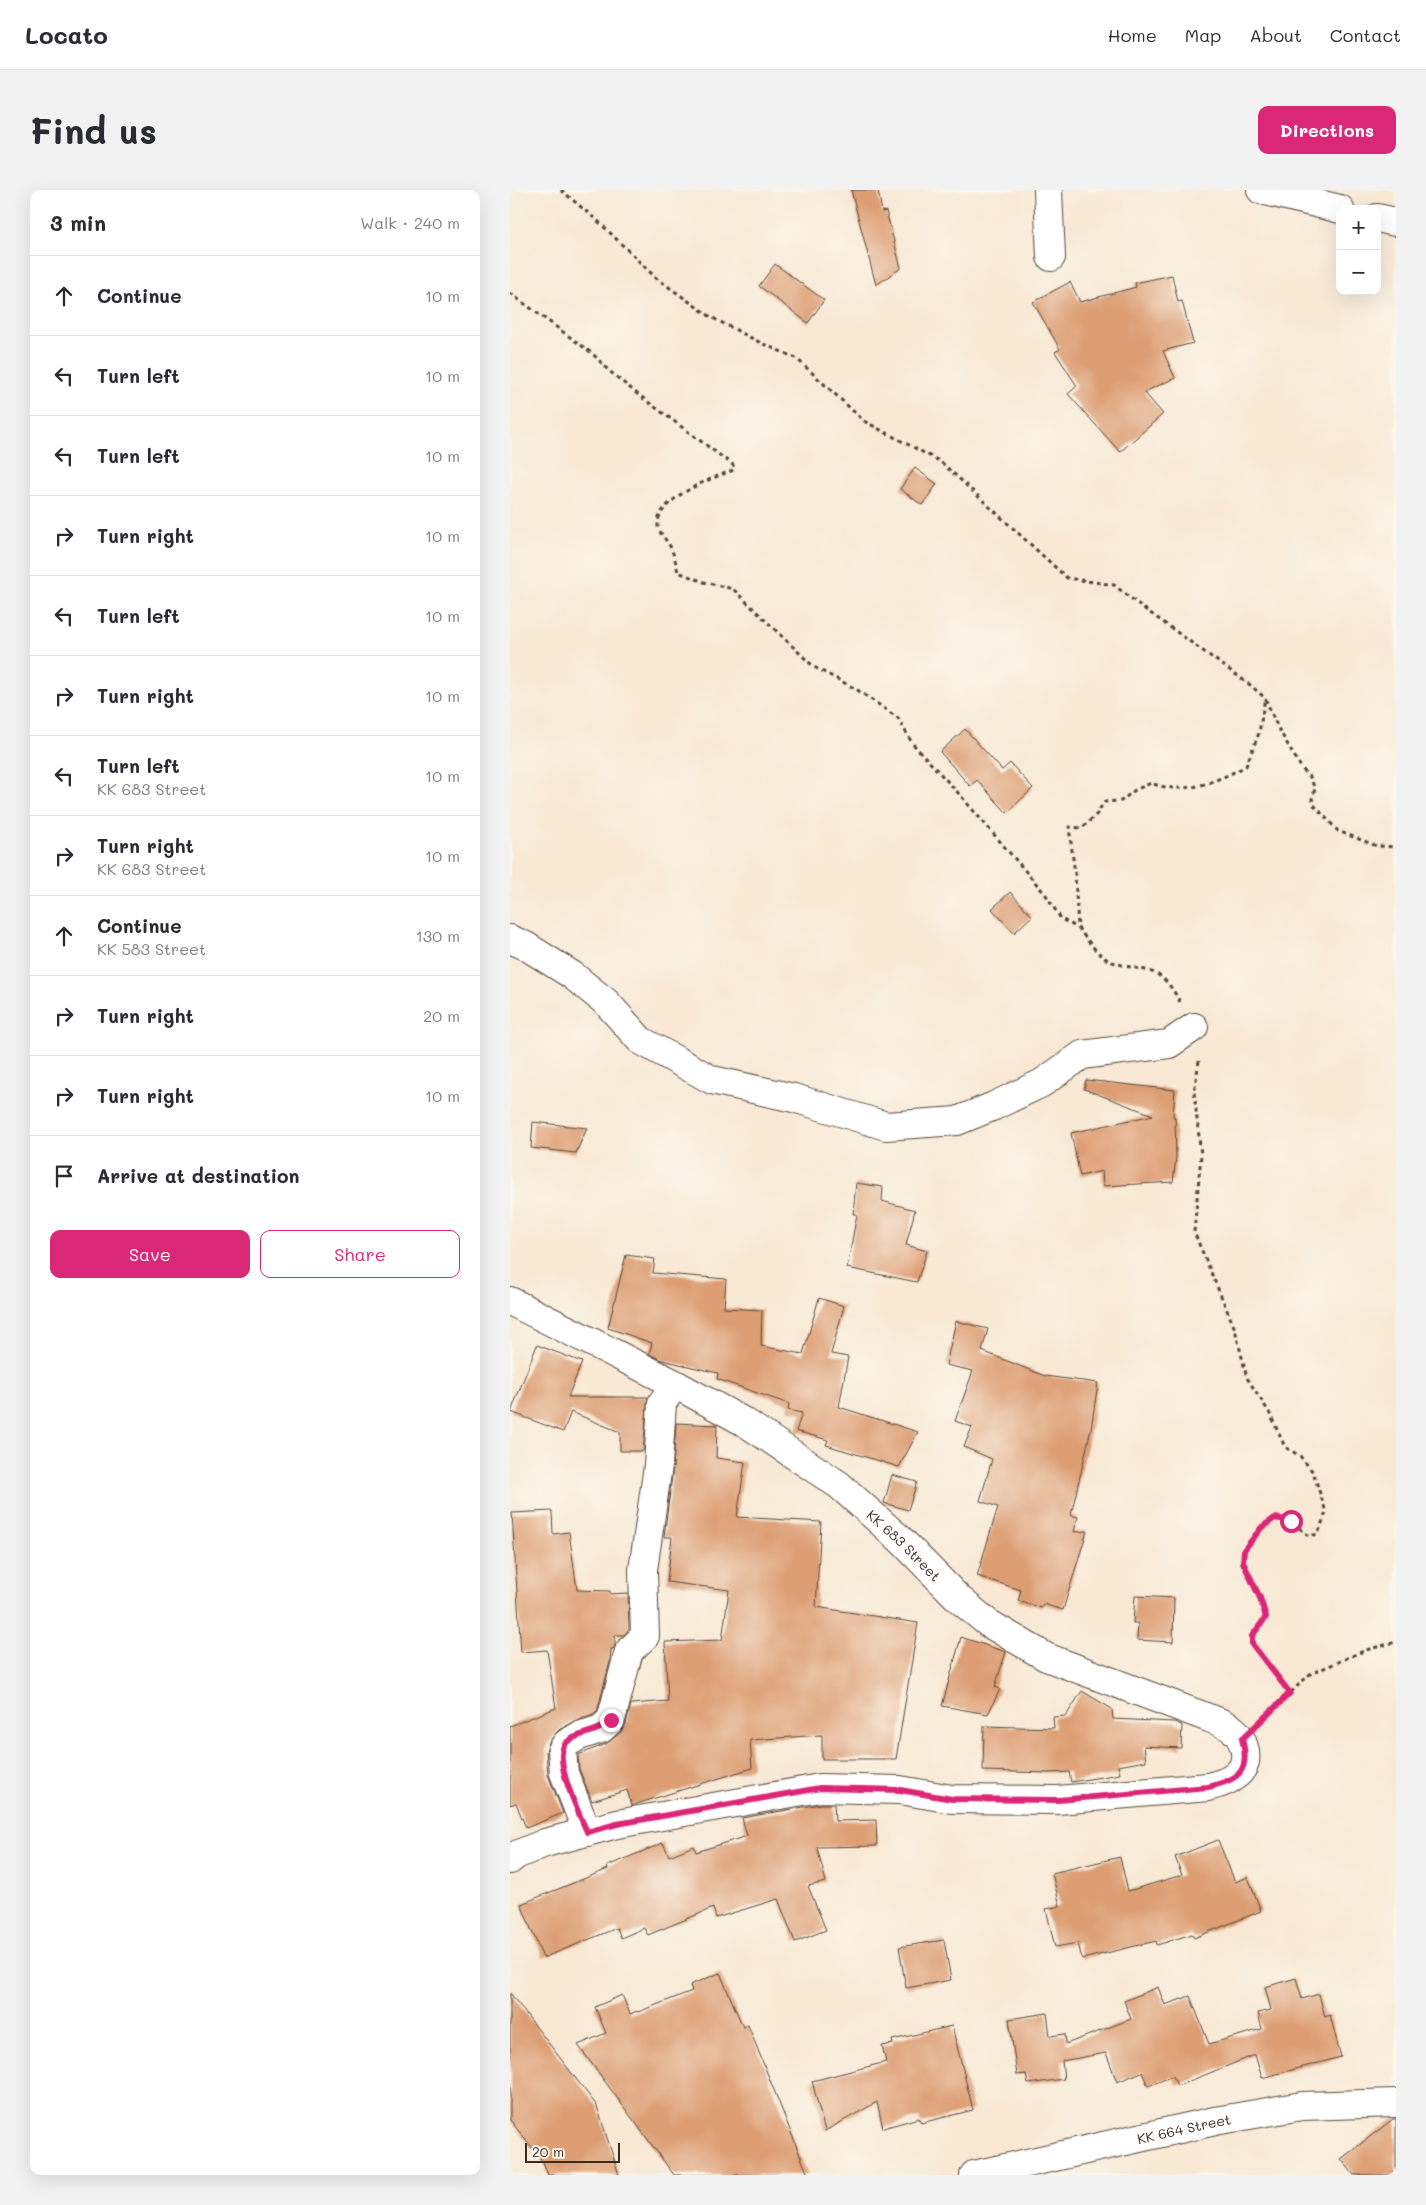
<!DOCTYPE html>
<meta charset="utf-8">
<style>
body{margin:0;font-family:Mali,sans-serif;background:#f2f2f3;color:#2b2b33}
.controls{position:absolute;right:15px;top:15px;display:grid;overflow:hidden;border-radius:10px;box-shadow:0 5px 20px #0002}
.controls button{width:45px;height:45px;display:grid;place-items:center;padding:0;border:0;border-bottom:1px solid #e1e1e2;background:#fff;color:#2b2b33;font:25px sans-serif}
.scale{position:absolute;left:15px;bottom:12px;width:95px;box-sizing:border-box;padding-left:5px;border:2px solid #3b2a1e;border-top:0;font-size:14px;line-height:18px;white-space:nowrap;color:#3b2a1e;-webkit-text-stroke:4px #fbf7ec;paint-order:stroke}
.stop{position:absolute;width:15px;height:15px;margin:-11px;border:4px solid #db2777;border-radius:50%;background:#fff}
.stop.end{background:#db2777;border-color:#fff;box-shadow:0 1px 5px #0008}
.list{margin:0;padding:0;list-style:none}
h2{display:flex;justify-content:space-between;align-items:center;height:65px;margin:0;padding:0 20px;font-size:21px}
h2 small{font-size:16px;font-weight:400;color:#7c7c81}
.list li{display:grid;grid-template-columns:32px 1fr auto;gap:15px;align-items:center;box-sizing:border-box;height:80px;padding:0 20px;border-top:1px solid #e1e1e2}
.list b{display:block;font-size:19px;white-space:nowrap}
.list p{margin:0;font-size:16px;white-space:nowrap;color:#7c7c81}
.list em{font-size:16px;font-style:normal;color:#7c7c81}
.actions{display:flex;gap:10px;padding:15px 20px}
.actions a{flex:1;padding:11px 0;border:1px solid #db2777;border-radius:10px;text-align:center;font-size:18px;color:#db2777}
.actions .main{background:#db2777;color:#fff}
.icon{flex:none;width:28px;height:28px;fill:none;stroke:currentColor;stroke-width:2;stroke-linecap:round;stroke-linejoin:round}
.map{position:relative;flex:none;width:886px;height:1985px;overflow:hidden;border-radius:10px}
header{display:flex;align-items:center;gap:30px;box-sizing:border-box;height:70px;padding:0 25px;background:#fff;border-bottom:1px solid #e1e1e2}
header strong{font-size:24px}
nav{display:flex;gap:28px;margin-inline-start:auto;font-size:18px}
.intro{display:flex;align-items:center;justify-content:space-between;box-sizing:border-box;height:120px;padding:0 30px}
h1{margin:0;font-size:35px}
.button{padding:12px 22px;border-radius:10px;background:#db2777;color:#fff;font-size:18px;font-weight:700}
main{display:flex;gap:30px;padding:0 30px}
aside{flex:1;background:#fff;border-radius:10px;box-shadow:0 5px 20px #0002}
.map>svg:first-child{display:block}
.building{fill:#dd9e73}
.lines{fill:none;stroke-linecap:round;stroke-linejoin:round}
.minor-casing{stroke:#574639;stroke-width:30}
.path{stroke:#574639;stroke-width:3;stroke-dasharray:4 4;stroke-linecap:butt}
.minor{stroke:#fff;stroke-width:28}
.route{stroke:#db2777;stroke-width:6}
.labels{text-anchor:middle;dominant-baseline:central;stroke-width:4;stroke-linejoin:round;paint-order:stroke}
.street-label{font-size:14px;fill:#3b2a1e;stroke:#fbf7ec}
</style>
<header>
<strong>Locato</strong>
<nav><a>Home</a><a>Map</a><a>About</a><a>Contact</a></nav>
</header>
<div class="intro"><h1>Find us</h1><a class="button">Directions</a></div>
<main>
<aside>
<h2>3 min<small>Walk · 240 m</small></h2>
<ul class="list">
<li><svg class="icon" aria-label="ahead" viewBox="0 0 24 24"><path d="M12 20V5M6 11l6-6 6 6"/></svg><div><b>Continue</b></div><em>10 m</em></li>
<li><svg class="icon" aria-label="left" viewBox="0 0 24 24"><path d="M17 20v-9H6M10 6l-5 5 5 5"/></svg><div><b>Turn left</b></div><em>10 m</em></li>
<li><svg class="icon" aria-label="left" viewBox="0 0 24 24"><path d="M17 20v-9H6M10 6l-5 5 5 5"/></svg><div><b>Turn left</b></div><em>10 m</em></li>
<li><svg class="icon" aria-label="right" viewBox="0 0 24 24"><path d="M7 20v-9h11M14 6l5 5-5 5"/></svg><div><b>Turn right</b></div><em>10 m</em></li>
<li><svg class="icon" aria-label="left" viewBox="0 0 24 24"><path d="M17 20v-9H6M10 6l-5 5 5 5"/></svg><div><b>Turn left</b></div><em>10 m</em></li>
<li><svg class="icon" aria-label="right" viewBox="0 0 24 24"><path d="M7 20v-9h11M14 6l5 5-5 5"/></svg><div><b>Turn right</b></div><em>10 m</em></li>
<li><svg class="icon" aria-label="left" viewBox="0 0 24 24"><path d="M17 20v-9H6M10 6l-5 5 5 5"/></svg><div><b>Turn left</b><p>KK 683 Street</p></div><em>10 m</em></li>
<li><svg class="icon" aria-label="right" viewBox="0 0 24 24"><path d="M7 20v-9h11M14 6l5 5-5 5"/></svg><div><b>Turn right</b><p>KK 683 Street</p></div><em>10 m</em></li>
<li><svg class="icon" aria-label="ahead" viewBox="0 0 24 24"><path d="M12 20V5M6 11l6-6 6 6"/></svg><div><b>Continue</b><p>KK 583 Street</p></div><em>130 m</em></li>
<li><svg class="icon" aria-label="right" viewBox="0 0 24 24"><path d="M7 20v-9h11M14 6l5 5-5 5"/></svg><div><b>Turn right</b></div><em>20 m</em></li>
<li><svg class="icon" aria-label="right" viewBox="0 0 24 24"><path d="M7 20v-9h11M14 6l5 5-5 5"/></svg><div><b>Turn right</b></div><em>10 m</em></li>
<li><svg class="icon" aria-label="arrive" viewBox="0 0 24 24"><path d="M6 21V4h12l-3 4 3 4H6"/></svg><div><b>Arrive at destination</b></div></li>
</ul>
<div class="actions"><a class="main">Save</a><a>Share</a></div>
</aside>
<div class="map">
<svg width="886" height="1985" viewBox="0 0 886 1985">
<rect width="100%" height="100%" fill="#fbf7ec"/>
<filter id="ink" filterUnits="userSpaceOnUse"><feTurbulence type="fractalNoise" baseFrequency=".02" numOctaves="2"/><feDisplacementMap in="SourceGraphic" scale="10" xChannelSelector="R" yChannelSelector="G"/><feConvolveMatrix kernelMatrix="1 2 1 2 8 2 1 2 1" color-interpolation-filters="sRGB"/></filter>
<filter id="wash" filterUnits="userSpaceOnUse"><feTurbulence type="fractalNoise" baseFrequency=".0096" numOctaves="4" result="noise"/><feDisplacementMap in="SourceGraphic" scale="20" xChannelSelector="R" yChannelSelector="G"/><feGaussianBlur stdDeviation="1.12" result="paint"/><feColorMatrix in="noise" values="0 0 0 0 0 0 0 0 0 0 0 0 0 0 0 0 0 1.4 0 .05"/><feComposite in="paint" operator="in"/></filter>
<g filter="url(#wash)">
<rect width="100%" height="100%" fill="#f8e8d4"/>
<g id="blocks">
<g class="building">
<polygon points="341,0 368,0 372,22 376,21 391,78 366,95"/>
<polygon points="265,74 314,110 298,133 249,96"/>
<polygon points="662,85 668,112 672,111 683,153 653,161 665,188 634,202 653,224 610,262 558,204 567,196 545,162 550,159 523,112 560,92 570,112 626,97 625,93"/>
<polygon points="405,278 427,294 412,315 390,299"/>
<polygon points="455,539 492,580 500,573 523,598 497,623 467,590 460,596 430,562"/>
<polygon points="500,702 522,726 504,743 482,719"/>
<polygon points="576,890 665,900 663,927 665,927 666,968 663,992 593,996 592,981 570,986 561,943 643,925 574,899"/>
<polygon points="23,932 77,938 66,963 21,958"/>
<polygon points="346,993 373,997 372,1011 405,1020 396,1055 417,1061 407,1092 337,1078 347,1024 343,1024"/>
<polygon points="116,1065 145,1069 143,1083 216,1089 214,1118 252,1120 251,1156 293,1164 309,1108 334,1116 321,1164 338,1167 329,1217 408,1242 389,1277 316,1255 318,1250 286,1241 292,1223 278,1220 279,1214 207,1189 208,1183 152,1170 139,1164 142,1153 98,1138"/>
<polygon points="446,1131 478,1139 472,1161 535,1186 588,1193 581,1239 561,1325 568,1327 564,1342 577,1341 553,1420 533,1414 532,1418 508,1411 511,1400 467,1386 488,1317 470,1311 482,1269 454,1257 462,1237 445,1231 463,1181 436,1175"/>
<polygon points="27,1155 72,1172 58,1207 138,1207 133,1261 110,1261 110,1242 61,1222 53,1242 1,1222"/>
<polygon points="166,1233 207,1235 206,1268 235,1272 227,1327 311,1332 306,1417 408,1433 386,1569 312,1569 312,1545 240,1550 242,1578 123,1615 122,1616 117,1600 82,1611 69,1579 68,1565 96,1554 111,1542 116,1534 121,1514 158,1511 155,1452 212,1450 219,1400 157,1392 162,1347 154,1347 163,1278"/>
<polygon points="382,1285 407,1292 398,1320 374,1313"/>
<polygon points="42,1321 43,1344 59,1342 67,1400 100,1401 100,1404 118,1403 119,1439 114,1445 105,1445 105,1455 103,1459 101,1459 100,1472 87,1522 83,1525 64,1531 49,1540 39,1552 36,1561 38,1585 53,1623 16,1638 6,1613 0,1615 0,1536 46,1518 37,1460 11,1462 2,1323"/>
<polygon points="625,1406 664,1408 663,1452 627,1450 628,1433 623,1433"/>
<polygon points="451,1447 496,1462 485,1497 490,1499 478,1524 432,1516"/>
<polygon points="572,1501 602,1519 603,1529 664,1532 672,1535 671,1558 634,1556 636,1571 608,1576 610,1584 561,1592 559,1582 539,1583 473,1581 474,1536 544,1538 543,1527 556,1526"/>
<polygon points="311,1614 324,1614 325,1631 366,1630 367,1656 307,1657 316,1692 298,1696 316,1740 285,1752 268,1709 206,1728 203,1718 138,1745 134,1738 111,1748 107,1738 33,1768 11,1714 98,1679 97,1676 153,1653 159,1666 184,1656 186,1662 237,1646 232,1628"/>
<polygon points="708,1650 725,1692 738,1687 751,1721 684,1748 682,1744 647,1755 646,1751 572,1769 568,1753 545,1757 536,1719 550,1716 542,1683 610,1667 618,1701 672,1685 665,1667"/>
<polygon points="434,1750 441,1790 396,1798 389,1757"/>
<polygon points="210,1783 233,1837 238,1835 298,1985 164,1985 68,1855 96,1843 85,1817 112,1805 120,1824 127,1821 128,1822 182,1801 180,1795"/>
<polygon points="786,1788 792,1809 809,1804 815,1827 820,1825 831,1867 752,1888 745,1865 667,1896 663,1886 638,1896 632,1882 607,1892 596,1863 552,1871 554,1889 518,1894 516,1884 507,1885 499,1829 537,1823 540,1846 555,1844 556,1854 621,1829 614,1811 648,1797 655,1815 680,1806 699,1854 752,1839 748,1823 761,1820 755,1797"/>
<polygon points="0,1803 87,1916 109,1985 38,1985 33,1972 0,1930"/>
<polygon points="442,1836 463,1920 411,1933 409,1928 373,1938 367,1912 315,1941 302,1891 376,1872 372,1856 383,1854 382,1850"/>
<polygon points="883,1929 886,1929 886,1985 844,1985 831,1969"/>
</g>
</g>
</g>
<g filter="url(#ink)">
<use href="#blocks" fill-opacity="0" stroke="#574639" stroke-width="1"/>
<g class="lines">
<g class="minor-casing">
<g id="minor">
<polyline points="538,0 541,67"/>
<polyline points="751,0 830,19"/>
<polyline points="867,28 886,32"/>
<polyline points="0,749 16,756 62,785 97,813 130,850 202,890 284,908 376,936 447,931 484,916 532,893 572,865 659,854 684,837"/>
<path id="s1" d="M0 1111 165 1194 236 1233 329 1295 391 1350 449 1409 478 1433 536 1467 696 1527C704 1530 714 1533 721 1538 728 1543 732 1549 734 1557 741 1583 719 1592 698 1597L548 1610 442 1609 390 1600 310 1598 107 1634 35 1653 6 1665 0 1670"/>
<polyline points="77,1642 54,1583 52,1560 57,1553 69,1546 91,1539 101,1530 119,1461 135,1446 133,1380 148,1276 152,1213 165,1194"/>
<path id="s2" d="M464 1985 705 1931 792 1916 886 1913"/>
</g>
</g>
<g class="path">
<polyline points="51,0 90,33 146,88 201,127 251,153 286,168 354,231 431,272 557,388 604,395 636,420 739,494 755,508 768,538 792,579 800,587 805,599 802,608 804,615 828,641 867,656 886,657"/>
<path d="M0 103 83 164 97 179 126 203 223 275 224 280C204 287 145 309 148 336 149 343 156 349 160 356 164 364 166 374 168 382L194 392 223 399 304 477 346 499 388 528 402 553 450 605 536 705 551 729 568 738"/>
<path d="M670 812C648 771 636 785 600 771 588 766 576 748 568 738L565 684 559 637 572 638 587 624 594 612 611 611 625 600 641 593C675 606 705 592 736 576L749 543 755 508"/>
<polyline points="689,871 684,902 691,965 684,1042 725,1139 737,1188 759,1222 775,1257 790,1266 803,1282 816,1322 808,1344 799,1346 781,1331 765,1328 751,1337 734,1360 733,1373 750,1408 756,1427 742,1446 742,1454 780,1503"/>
<polyline points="752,1530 800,1484 856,1460 886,1452"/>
</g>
<use href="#minor" class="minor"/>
</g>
</g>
<g class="lines" filter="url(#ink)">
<path class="route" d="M101 1530C86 1545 71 1541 57 1552 40 1566 70 1625 77 1642L107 1634 310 1598 390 1600 442 1609 548 1610 698 1597C728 1590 741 1582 732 1549L780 1503 742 1454V1446L756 1427 750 1408 733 1372 734 1360 752 1337 765 1328 781 1331"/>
</g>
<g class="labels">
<g class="street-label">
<text stroke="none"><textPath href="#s1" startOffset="466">KK 683 Street</textPath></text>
<text stroke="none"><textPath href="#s2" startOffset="215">KK 664 Street</textPath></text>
</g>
</g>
</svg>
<div class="controls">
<button>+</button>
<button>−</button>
</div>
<div class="scale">20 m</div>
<div class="stop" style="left:781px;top:1331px"></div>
<div class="stop end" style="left:101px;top:1530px"></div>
</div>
</main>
